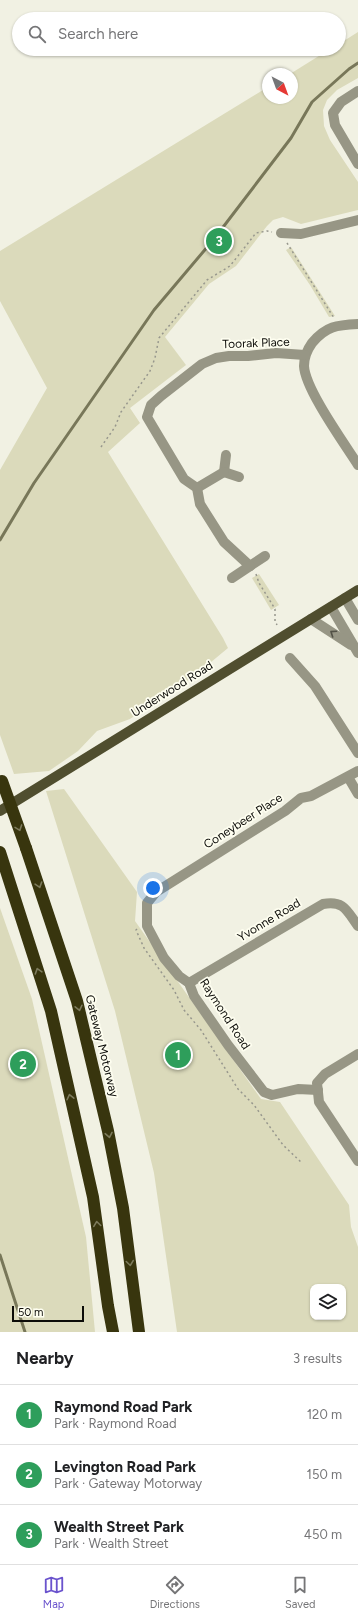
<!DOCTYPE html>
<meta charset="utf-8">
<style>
body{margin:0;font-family:Figtree,sans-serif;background:#f6f6f6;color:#202124}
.controls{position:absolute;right:12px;bottom:12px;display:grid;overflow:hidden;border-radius:8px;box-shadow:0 1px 3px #0004}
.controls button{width:36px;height:36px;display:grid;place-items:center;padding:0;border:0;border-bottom:1px solid #e0e0e0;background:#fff;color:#202124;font:20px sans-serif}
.compass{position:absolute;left:262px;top:68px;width:36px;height:36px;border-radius:50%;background:#fff;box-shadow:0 1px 3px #0004;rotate:139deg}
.scale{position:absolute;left:12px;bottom:10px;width:72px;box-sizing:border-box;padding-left:4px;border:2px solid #0c0c08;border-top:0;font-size:11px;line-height:14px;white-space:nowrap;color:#0c0c08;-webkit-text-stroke:3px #fefef0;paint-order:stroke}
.you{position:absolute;left:153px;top:888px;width:14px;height:14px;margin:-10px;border:3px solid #fff;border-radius:50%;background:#1a73e8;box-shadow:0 0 0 6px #1a73e833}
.badge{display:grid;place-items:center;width:26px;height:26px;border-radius:50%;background:#6a53cd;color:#fff;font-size:13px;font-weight:700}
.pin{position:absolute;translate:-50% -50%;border:2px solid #fff;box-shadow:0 1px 4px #0006}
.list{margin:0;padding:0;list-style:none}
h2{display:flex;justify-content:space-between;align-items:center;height:52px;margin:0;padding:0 16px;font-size:17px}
h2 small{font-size:13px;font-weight:400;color:#757577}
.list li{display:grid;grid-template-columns:26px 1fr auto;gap:12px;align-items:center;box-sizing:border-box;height:60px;padding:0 16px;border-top:1px solid #e0e0e0}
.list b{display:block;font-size:15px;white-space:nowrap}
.list p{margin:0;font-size:13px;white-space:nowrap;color:#757577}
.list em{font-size:13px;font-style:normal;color:#757577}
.icon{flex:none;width:22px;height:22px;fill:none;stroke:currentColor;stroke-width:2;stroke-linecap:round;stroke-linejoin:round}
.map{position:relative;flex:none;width:358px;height:1332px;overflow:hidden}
.search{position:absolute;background:#fff;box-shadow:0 1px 3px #0004;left:12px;right:12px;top:12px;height:44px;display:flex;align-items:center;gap:10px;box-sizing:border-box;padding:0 14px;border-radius:22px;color:#757577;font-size:15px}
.sheet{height:232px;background:#fff}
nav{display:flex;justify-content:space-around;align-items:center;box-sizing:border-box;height:56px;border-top:1px solid #e0e0e0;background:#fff;font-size:11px;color:#757577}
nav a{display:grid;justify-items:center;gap:2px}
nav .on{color:#6a53cd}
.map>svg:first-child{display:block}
.green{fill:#dbdabb;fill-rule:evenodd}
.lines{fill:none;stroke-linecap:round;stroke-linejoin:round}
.stream{stroke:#787759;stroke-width:3}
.path{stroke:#97978d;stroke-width:1.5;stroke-dasharray:2 3;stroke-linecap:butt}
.minor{stroke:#979685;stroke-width:10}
.major{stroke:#504e2f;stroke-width:10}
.highway{stroke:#38350e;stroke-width:12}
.highway-bridge{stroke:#38350e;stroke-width:12}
.oneway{stroke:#525146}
.oneway2{stroke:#7d7b5d}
.labels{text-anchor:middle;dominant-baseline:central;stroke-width:3.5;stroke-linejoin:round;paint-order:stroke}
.street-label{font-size:12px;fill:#0c0c08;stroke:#fefef0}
</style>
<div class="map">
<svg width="358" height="1332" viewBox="0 0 358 1332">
<rect width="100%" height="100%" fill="#f1f1e3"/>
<g class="green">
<polygon points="358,32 358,78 337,90 327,100 323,110 324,126 330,140 358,182 358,210 301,224 283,217 273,220 267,226 236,266 209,284 165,337 186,365 130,408 140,423 108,452 223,638 228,648 193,677 130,719 97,731 78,751 49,771 14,774 0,735 0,470 47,388 0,301 0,251 268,87 268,98 292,98 292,74 290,74 330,49 339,49 339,44"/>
<polygon points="291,247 335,316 329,317 310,285 286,250"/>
<polygon points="259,574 279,605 271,610 252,578"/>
<path d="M64 789 137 892 135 921 261 1099 280 1102 349 1205 351 1227 358 1247V1332H177L154 1173 115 1011 46 791ZM313 1287H343V1317H313Z"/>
<polygon points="0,908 32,999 86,1237 95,1332 0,1332"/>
</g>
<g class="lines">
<g class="stream">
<polyline points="0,540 34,483 154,310 214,239 291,138 312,102 349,69 358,63"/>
<polyline points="0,1255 25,1332"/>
</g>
<g class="path">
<polyline points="287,243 334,318"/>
<polyline points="101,447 115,427 121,412 150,371 155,358 159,338 207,280 230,266 256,233 267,231 272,232"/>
<polyline points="256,574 259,583 275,609 275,621 277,625"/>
<polyline points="137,929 136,930 144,948 174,990 184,1010 201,1030 238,1089 254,1105 283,1145 302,1163"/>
</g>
<g class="minor">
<polyline points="358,91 341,102 333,113 335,125 358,164"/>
<polyline points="281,233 301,234 358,220"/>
<path d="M358 324C337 325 326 326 312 343 307 350 304 356 304 366 305 389 344 443 358 465"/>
<polyline points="224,472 226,455"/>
<polyline points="224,472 239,477"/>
<polyline points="197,488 224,472"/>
<polyline points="265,556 250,566 224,542 200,504 197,488 184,479 147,417 151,405 161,396 202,364 216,358 229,356 248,356 276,353 305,355"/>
<polyline points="232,578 250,566"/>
<polyline points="345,598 358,620"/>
<polyline points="331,607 358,653"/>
<polyline points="311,619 351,645"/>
<polyline points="290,658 315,686 358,753"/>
<polyline points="348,777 358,794"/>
<path d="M189 983 323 904C344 900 347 911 358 926"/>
<polyline points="358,1054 325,1074 317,1083 319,1102 358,1161"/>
<polyline points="318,1090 298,1089 272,1095 264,1092 228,1045 194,996 189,983 179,976 164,958 147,926 147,903 156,892 285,811 301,798 311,796 358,771"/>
</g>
<polyline class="major" points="0,811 358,590"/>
<g class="highway">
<polyline points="26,848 77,1001 108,1131 123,1208 139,1332"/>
<polyline points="0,852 51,1011 93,1197 108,1306 113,1332"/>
</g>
<polyline class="highway-bridge" points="2,781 26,848"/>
</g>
<defs><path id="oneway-chevron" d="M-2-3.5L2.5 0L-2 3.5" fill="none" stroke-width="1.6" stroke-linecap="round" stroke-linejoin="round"/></defs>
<use class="oneway" href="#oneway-chevron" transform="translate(333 633) rotate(-146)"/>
<g class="oneway2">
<use href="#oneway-chevron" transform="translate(19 828) rotate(70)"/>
<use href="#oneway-chevron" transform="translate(39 885) rotate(72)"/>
<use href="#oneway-chevron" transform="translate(38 971) rotate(-108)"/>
<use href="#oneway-chevron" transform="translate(79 1008) rotate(77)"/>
<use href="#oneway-chevron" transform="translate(70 1097) rotate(-103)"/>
<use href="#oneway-chevron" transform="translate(109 1135) rotate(79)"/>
<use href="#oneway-chevron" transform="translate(97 1224) rotate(-98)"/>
<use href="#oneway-chevron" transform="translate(130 1263) rotate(82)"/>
</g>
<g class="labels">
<g class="street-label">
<text transform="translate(256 343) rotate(-2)">Toorak Place</text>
<text transform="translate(172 689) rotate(-32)">Underwood Road</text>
<text transform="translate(243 821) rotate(-33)">Coneybeer Place</text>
<text transform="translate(269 920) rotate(-31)">Yvonne Road</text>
<text transform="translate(225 1014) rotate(57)">Raymond Road</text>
<text transform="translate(102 1046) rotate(76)">Gateway Motorway</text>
</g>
</g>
</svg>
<div class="controls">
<button><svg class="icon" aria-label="layers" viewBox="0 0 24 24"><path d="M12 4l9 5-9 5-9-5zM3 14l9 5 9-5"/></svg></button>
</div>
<svg class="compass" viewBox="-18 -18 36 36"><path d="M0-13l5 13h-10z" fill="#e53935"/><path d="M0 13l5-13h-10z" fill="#757577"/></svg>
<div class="scale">50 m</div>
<div class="you"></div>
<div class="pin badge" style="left:178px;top:1055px;background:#2e9e5b">1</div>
<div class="pin badge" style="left:23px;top:1064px;background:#2e9e5b">2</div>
<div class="pin badge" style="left:219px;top:241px;background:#2e9e5b">3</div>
<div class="search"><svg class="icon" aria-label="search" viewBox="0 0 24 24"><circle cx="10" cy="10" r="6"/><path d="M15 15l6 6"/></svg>Search here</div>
</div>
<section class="sheet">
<h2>Nearby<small>3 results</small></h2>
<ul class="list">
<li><span class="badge" style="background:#2e9e5b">1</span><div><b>Raymond Road Park</b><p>Park · Raymond Road</p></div><em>120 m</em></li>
<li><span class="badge" style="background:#2e9e5b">2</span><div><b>Levington Road Park</b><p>Park · Gateway Motorway</p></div><em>150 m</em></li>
<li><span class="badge" style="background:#2e9e5b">3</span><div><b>Wealth Street Park</b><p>Park · Wealth Street</p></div><em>450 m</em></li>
</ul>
</section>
<nav>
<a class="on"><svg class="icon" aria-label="map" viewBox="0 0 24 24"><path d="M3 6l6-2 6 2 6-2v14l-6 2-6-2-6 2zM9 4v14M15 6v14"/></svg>Map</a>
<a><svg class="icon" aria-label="directions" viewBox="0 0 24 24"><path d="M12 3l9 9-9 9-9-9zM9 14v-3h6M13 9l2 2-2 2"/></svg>Directions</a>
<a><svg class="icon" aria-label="saved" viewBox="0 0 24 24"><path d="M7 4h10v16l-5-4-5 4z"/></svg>Saved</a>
</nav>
